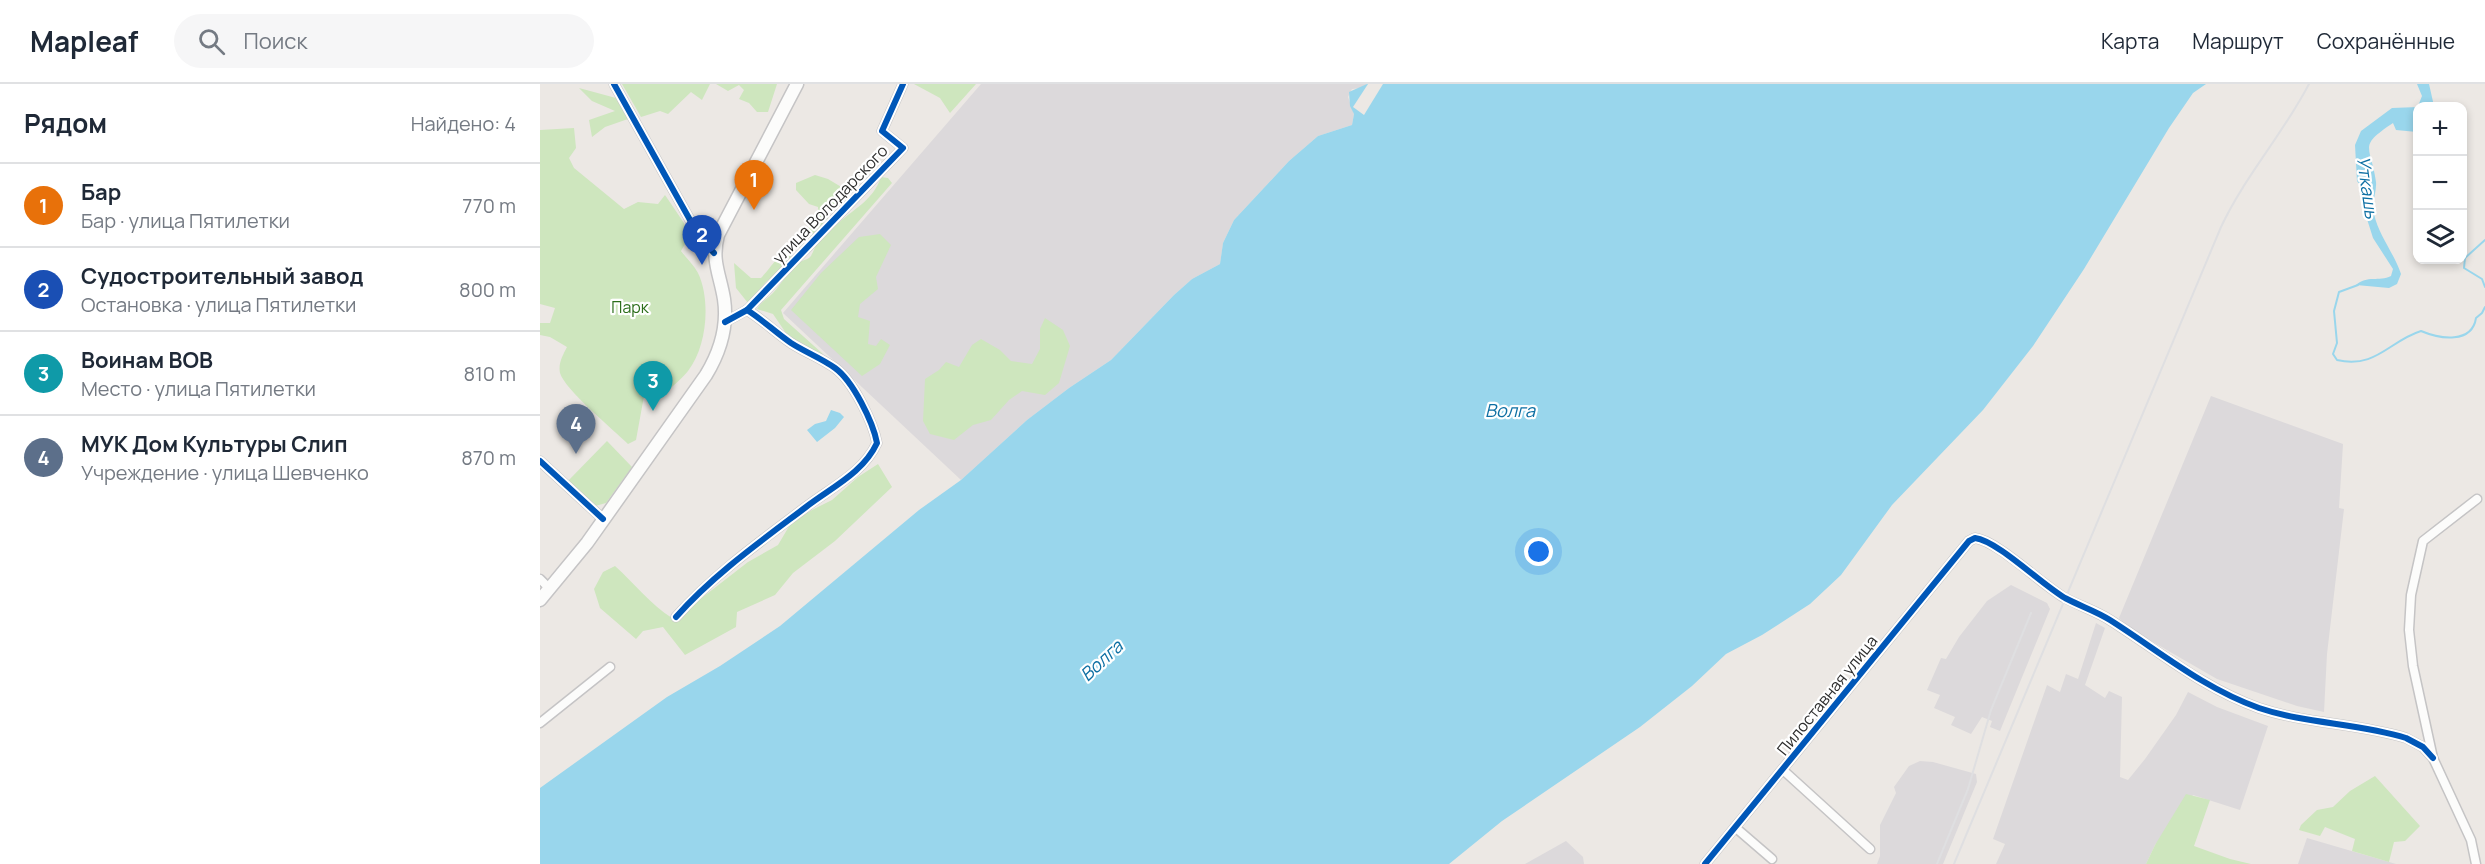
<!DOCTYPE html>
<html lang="ru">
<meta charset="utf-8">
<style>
body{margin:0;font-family:Manrope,sans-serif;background:#f6f6f7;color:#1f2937}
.controls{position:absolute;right:18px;top:18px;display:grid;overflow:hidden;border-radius:12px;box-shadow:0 3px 9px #0003}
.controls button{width:54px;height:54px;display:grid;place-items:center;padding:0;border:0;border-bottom:2px solid #e0e1e3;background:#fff;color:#1f2937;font:30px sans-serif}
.you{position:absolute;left:999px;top:468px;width:21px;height:21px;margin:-15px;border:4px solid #fff;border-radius:50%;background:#1a73e8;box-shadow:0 0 0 9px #1a73e833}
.badge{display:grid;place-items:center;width:39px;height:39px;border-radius:50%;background:#706f6e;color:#fff;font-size:20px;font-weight:700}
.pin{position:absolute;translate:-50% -50px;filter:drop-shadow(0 2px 3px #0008)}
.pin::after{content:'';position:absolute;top:32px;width:21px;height:18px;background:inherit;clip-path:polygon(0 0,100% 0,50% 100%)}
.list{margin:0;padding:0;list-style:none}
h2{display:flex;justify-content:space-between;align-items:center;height:78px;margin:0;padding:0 24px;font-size:26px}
h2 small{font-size:20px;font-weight:400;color:#747a83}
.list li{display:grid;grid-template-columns:39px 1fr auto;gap:18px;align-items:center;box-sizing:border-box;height:84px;padding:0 24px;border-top:2px solid #e0e1e3}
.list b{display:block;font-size:22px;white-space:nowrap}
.list p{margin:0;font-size:20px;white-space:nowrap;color:#747a83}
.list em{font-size:20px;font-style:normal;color:#747a83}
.icon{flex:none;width:33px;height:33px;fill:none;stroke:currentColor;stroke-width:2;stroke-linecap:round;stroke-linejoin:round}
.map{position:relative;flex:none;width:1945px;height:780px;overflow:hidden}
header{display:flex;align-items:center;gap:36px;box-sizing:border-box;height:84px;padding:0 30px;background:#fff;border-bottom:2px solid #e0e1e3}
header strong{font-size:28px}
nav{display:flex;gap:33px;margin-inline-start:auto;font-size:21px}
.search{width:420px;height:54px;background:#f6f6f7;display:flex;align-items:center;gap:15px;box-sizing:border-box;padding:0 21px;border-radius:33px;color:#747a83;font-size:22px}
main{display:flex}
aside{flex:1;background:#fff}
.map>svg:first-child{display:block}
.industrial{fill:#dcd9db}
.green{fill:#cee6be}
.water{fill:#99d6ec}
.pier{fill:#ece8e4}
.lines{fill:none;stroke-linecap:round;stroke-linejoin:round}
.stream{stroke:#99d6ec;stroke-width:2}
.street-casing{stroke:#c5c4c5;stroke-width:11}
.secondary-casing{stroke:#c5c4c5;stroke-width:15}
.street{stroke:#fcfcfb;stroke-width:8}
.secondary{stroke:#fcfcfb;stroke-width:12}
.rail{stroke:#dfdfe1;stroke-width:2}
.cycleway-casing{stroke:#fff;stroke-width:10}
.cycleway{stroke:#0057b8;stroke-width:6}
.labels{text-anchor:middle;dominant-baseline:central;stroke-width:4.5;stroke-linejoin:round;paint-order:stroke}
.street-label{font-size:16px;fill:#2e2e2e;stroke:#fff}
.park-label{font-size:16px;fill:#2c6e1b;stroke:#fff}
.water-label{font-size:18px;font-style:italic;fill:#0d6fa3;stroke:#fff}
</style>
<header>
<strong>Mapleaf</strong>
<div class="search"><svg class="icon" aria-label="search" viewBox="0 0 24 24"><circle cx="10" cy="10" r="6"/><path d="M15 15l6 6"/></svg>Поиск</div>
<nav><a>Карта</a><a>Маршрут</a><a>Сохранённые</a></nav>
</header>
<main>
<aside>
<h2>Рядом<small>Найдено: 4</small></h2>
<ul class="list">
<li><span class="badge" style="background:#e8710a">1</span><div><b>Бар</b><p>Бар · улица Пятилетки</p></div><em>770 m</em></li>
<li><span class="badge" style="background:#1a4fb4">2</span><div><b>Судостроительный завод</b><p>Остановка · улица Пятилетки</p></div><em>800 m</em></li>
<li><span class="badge" style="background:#0f9aa8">3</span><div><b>Воинам ВОВ</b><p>Место · улица Пятилетки</p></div><em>810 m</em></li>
<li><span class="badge" style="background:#5c6f8a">4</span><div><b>МУК Дом Культуры Слип</b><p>Учреждение · улица Шевченко</p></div><em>870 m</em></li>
</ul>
</aside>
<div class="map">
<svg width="1945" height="780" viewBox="0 0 1945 780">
<rect width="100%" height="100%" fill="#ece8e4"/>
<g class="industrial">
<polygon points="441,0 827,0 822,4 812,5 808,13 814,30 812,41 778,52 749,77 694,136 683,159 680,180 652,195 634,211 571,276 529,304 487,336 421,396 243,229"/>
<polygon points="1671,312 1803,360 1799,424 1804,425 1787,570 1784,628 1757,622 1677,595 1587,543 1579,534"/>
<polygon points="1471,501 1507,519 1510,525 1460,647 1450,643 1452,637 1442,633 1431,650 1411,641 1415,633 1394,624 1400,611 1387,606 1401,574 1406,575 1419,553 1447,517"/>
<polygon points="1556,539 1565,544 1545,601 1565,614 1569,607 1582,613 1580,693 1588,696 1605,675 1636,631 1648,608 1677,623 1728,642 1700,726 1653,711 1615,761 1606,780 1456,780 1465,760 1453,755 1507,601 1520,608 1526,590 1538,595"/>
<polygon points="1380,677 1393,678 1436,690 1437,698 1403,780 1337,780 1340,772 1340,741 1356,709 1354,703 1369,682"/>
<polygon points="1767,754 1856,780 1758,780"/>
<polygon points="1026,757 1043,773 1044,780 985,780"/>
</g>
<g class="green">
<polygon points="82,0 170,0 162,16 151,8 128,30 120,27 101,33"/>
<polygon points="176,0 237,0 228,28 217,28 209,19 199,15 204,6 199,1 188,7"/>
<polygon points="374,0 436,0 410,29 400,14"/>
<polygon points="39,4 76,14 88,35 65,43 52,53 49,36 75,27 52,17"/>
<path d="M34 44 36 64 29 74 34 84 84 125 98 118 118 120 125 111 144 139 149 153 141 167C146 174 154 181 158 189 171 216 167 263 148 287 141 296 130 304 121 313L104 312 96 356 88 360C74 346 25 306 20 289 18 279 23 271 27 263L10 253 0 251V239H10L15 224 0 220V46Z"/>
<path d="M275 91 288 95 303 104 304 113 290 128 285 140 261 165 255 160C261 143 280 146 278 123L269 120 256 106V99Z"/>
<path d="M341 93 348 94 352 99 241 226 244 235 283 270H276L250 255 233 230 217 225C222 217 227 215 233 209 242 199 249 186 260 178 263 176 266 176 269 174 273 171 274 163 278 158 283 152 289 147 295 142 313 125 333 117 341 93Z"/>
<polygon points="340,150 351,161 336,193 338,205 320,220 318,233 330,237 328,260 336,262 341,255 350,261 340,280 322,292 251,226 281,189 319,153"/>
<path d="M247 165 252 172 242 186 226 198 208 219 196 204 194 179 211 194H221C228 187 240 169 247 165Z"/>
<polygon points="505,234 523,246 530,262 519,299 505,311 482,307 469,316 451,336 433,341 414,356 390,350 383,337 385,295 399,286 406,278 419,283 432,261 441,255 460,266 471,277 492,280 500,265 500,245"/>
<polygon points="67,357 92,383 66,419 55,422 28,397"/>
<path d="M338 380 352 403 295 457 253 489 235 511 197 528 196 543 145 571 123 543 103 547 96 555 60 524 54 505 63 488 75 482C94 499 111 521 132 534L141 530 208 478 238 461 251 439 272 426 292 416 318 393Z"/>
<polygon points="1835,692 1880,742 1865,757 1854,758 1849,778 1812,767 1815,755 1785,743 1780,752 1759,746 1761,741 1777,726 1793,723 1810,707"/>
<polygon points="1646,710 1670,716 1654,762 1690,775 1711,780 1606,780 1615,761"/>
</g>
<g class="water">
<polygon points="827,0 1666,0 1653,9 1629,44 1544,185 1493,262 1443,326 1352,421 1301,491 1270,520 1222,551 1186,570 1152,602 1100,643 962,737 909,780 0,780 0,704 127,613 180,582 240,542 379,426 421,396 487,336 529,304 571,276 634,211 652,195 680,180 683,159 694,136 749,77 778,52 812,41 814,30 810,22 809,8"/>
<polygon points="1877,0 1889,0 1894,22 1878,22 1882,12"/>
<path d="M1878 23 1877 48 1856 46 1853 39C1817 63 1831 61 1836 98 1837 108 1831 119 1834 130 1839 152 1854 169 1861 190L1857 200 1849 204 1816 201C1827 191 1839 198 1851 192L1853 185 1833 154 1827 135 1823 105 1817 97 1815 61 1821 47 1852 24Z"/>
<polygon points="291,326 300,329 304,333 295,344 277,358 267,346 275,340 286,337"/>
</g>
<polygon class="pier" points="828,0 843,0 824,31 813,23"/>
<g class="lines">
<g class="stream">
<polyline points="1945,156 1925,174 1924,184 1942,195 1945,203"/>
<path d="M1818 201 1799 208 1794 227 1797 259 1793 270 1797 276C1836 285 1849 257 1881 247 1900 255 1932 260 1936 234L1942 229 1945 223"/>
</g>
<g class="street-casing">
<g id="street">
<polyline points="74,0 159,152 174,169"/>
<polyline points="207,226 363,64 342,47 363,0"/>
<polyline points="0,377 63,435"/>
<polyline points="0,495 10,505"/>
<path d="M136 533C173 491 221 457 266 423 292 403 323 389 337 359 333 338 313 297 295 284 281 274 265 268 251 259 235 248 223 236 207 226L185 238"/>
<polyline points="0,639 70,583"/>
<polyline points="1243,686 1330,765"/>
<polyline points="1196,744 1232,775"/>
<path d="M1165 780 1429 457 1435 454C1458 457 1502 501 1525 514 1540 522 1556 527 1570 536 1619 567 1663 604 1719 624 1766 640 1818 639 1866 654L1883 663 1893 674"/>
<polyline points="1936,780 1931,756 1893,674 1873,582 1869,546 1871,511 1883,457 1937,415"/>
</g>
</g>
<g class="secondary-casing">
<path id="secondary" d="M0 516 47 459 166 291C180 268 188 242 184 215 180 190 171 177 178 151L257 0"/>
</g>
<use href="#street" class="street"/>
<use href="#secondary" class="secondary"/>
<g class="rail">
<polyline points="1397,780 1428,705 1451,626 1491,529"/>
<path d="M1414 780 1681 143C1705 92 1743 50 1769 0"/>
</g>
<g class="cycleway-casing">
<g id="cycleway">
<polyline points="74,0 159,152 174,169"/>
<polyline points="207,226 363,64 342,47 363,0"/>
<polyline points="0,377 63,435"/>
<path d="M136 533C173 491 221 457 266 423 292 403 323 389 337 359 333 338 313 297 295 284 281 274 265 268 251 259 235 248 223 236 207 226L185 238"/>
<path d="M1165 780 1429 457 1435 454C1458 457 1502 501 1525 514 1540 522 1556 527 1570 536 1619 567 1663 604 1719 624 1766 640 1818 639 1866 654L1883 663 1893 674"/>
</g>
</g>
<use href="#cycleway" class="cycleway"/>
</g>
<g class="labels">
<g class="street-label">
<text transform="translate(290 120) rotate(-46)">улица Володарского</text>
<text transform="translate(1287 611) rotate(-51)">Пилоставная улица</text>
</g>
<g class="park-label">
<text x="90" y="223">Парк</text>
</g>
<g class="water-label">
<text transform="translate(1828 103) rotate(82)">Уткашь</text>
<text x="970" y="326">Волга</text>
<text transform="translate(561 576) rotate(-43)">Волга</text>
</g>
</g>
</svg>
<div class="controls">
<button>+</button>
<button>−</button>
<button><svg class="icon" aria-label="layers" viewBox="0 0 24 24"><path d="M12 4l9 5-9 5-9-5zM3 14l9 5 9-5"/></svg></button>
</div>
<div class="you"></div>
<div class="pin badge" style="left:214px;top:126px;background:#e8710a">1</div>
<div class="pin badge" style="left:162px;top:181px;background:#1a4fb4">2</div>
<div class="pin badge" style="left:113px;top:327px;background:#0f9aa8">3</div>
<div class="pin badge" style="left:36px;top:370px;background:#5c6f8a">4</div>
</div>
</main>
